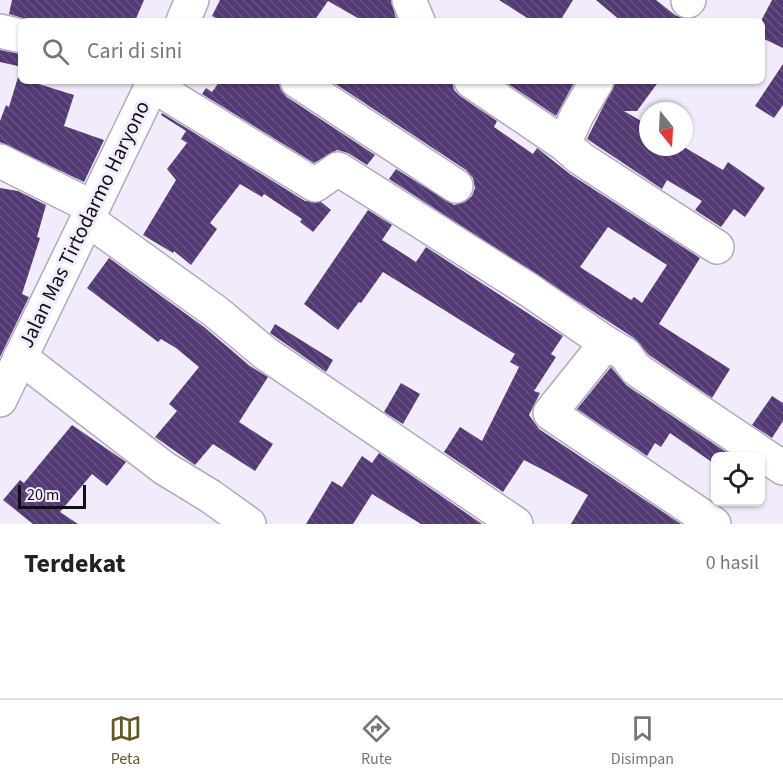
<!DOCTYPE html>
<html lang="id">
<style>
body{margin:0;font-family:"Source Sans 3",sans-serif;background:#f6f6f6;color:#222}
.controls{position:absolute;right:18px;bottom:18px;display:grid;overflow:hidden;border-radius:9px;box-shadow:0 2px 4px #0004}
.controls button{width:54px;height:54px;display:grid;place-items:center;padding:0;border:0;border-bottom:2px solid #e0e0e0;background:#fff;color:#222;font:30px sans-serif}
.compass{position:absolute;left:639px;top:102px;width:54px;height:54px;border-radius:50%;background:#fff;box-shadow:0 2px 4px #0004;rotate:162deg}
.scale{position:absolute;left:18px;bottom:15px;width:68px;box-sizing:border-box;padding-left:6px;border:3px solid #110f15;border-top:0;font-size:16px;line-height:21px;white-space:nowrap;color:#110f15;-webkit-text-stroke:4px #f2ebfc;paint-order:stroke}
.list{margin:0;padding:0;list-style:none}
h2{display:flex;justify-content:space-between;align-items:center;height:78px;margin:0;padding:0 24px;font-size:26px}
h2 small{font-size:20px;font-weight:400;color:#767676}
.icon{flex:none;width:33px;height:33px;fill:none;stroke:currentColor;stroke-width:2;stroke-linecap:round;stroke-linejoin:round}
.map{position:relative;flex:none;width:783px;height:524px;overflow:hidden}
.search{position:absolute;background:#fff;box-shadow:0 2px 4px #0004;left:18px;right:18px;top:18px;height:66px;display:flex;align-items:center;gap:15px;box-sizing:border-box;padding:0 21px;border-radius:9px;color:#767676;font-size:22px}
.sheet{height:174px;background:#fff}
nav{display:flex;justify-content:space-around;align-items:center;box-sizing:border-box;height:84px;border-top:2px solid #e0e0e0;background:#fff;font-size:16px;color:#767676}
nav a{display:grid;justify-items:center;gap:3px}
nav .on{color:#665724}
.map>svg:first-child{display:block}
.building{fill:url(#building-back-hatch);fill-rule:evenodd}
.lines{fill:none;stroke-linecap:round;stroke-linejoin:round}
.minor-casing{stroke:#b1a9bd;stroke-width:36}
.minor{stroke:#fff;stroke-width:33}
.labels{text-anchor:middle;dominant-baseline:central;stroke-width:6;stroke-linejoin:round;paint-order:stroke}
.street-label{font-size:21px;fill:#110f15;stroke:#f2ebfc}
</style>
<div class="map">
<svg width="783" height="524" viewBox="0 0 783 524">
<defs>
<pattern id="building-back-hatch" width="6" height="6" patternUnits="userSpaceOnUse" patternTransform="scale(1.5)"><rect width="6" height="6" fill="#543a74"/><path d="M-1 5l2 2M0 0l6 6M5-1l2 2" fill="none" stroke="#685382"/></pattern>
</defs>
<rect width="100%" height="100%" fill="#f2ebfc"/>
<g class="building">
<polygon points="12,0 144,0 135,21 32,21 9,14"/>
<polygon points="220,0 391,0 396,18 395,21 363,21 328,1 314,21 221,21 212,16"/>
<polygon points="499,0 573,0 560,21 532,21"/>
<polygon points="596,0 656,0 675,15 690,21 621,21"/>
<polygon points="772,0 783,0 783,48 762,38 762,19"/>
<polygon points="0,50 20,54 18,66 0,62"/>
<polygon points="783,64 783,105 774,118 755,106"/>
<polygon points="18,77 21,81 29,81 74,95 64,126 104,140 84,182 0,142 0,121 6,105 9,107"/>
<polygon points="220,81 278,81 281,90 287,97 375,155 367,165 348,153 337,150 314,163 202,94 206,88 212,92"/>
<path d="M331 81H452L454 90 460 96 497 121 494 127 533 154 537 148 570 174 700 258 659 324 730 369 712 398 649 355 634 338 389 179 396 169 454 205 465 202 472 196 475 188 473 178 466 170ZM608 227 667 265 642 303 634 297 631 300 580 267Z"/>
<polygon points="504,81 575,81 556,116"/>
<polygon points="616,81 659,81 637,111 624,111 648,125 648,147 684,147 723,170 728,162 765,188 745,217 734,209 721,227 695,210 702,201 667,180 662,189 587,139"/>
<polygon points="162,113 305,201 321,202 331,210 313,232 300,222 302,219 264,194 262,197 240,184 210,223 217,229 191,265 174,251 173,253 143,235 176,180 167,169 187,143 181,139 186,131 161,115"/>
<polygon points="0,188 18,191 46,205 37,237 40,238 22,294 29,297 0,357"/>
<polygon points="368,210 392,225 382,240 416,262 426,247 563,336 551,354 556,357 534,391 540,393 529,415 539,429 681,524 571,524 588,495 549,473 524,460 503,492 444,452 460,427 482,441 519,367 510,362 515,354 383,272 361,303 359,302 338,330 304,304"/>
<polygon points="109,258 204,327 250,366 268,377 239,422 273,444 255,471 213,444 195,465 155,437 177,411 169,404 199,367 176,348 161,339 158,342 87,288"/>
<polygon points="275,324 333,360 326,372 270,333"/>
<polygon points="611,367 626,385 732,456 716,456 716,465 670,433 661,447 655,443 647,456 577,409"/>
<polygon points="401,383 420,394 403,424 384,412"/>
<polygon points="772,396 783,403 783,421 772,438 752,425"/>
<polygon points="72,425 126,462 107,486 92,474 60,512 78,524 33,524 3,500 20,480 24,483"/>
<polygon points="379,453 482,524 421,524 372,494 353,524 306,524 332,481 342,487 362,456 372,463"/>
</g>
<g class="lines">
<g class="minor-casing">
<g id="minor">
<polyline points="409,0 418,21"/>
<polyline points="688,1 689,0"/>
<polyline points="183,21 192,0"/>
<polyline points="0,31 21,36"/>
<polyline points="297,81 456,186"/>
<polyline points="471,81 564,144 580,158 717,247"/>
<polyline points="152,85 315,185 338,169 529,290 606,343 550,413 714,524"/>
<polyline points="564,144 577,115 597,81"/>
<polyline points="0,161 92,207"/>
<polyline points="87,219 216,312 265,353 516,524"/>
<polyline points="606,343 625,354 636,369 783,468"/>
<polyline points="20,357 164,468 210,496 249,524"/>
<polyline points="0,400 154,81"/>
</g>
</g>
<use href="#minor" class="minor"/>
</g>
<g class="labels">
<g class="street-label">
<text transform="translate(84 224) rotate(-64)">Jalan Mas Tirtodarmo Haryono</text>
</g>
</g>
</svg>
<div class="controls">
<button><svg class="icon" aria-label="locate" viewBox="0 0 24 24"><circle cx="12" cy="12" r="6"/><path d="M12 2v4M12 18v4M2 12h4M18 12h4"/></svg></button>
</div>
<svg class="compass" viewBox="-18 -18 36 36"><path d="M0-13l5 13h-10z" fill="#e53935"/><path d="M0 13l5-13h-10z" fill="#767676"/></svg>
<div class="scale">20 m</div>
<div class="search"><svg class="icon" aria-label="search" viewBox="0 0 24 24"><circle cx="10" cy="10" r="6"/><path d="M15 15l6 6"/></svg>Cari di sini</div>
</div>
<section class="sheet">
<h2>Terdekat<small>0 hasil</small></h2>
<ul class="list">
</ul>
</section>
<nav>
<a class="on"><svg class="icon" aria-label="map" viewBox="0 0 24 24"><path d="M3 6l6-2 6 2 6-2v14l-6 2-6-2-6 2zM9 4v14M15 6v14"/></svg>Peta</a>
<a><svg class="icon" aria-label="directions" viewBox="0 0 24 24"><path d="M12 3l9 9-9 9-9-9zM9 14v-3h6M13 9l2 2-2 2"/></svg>Rute</a>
<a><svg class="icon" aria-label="saved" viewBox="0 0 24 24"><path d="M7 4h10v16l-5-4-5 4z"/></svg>Disimpan</a>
</nav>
